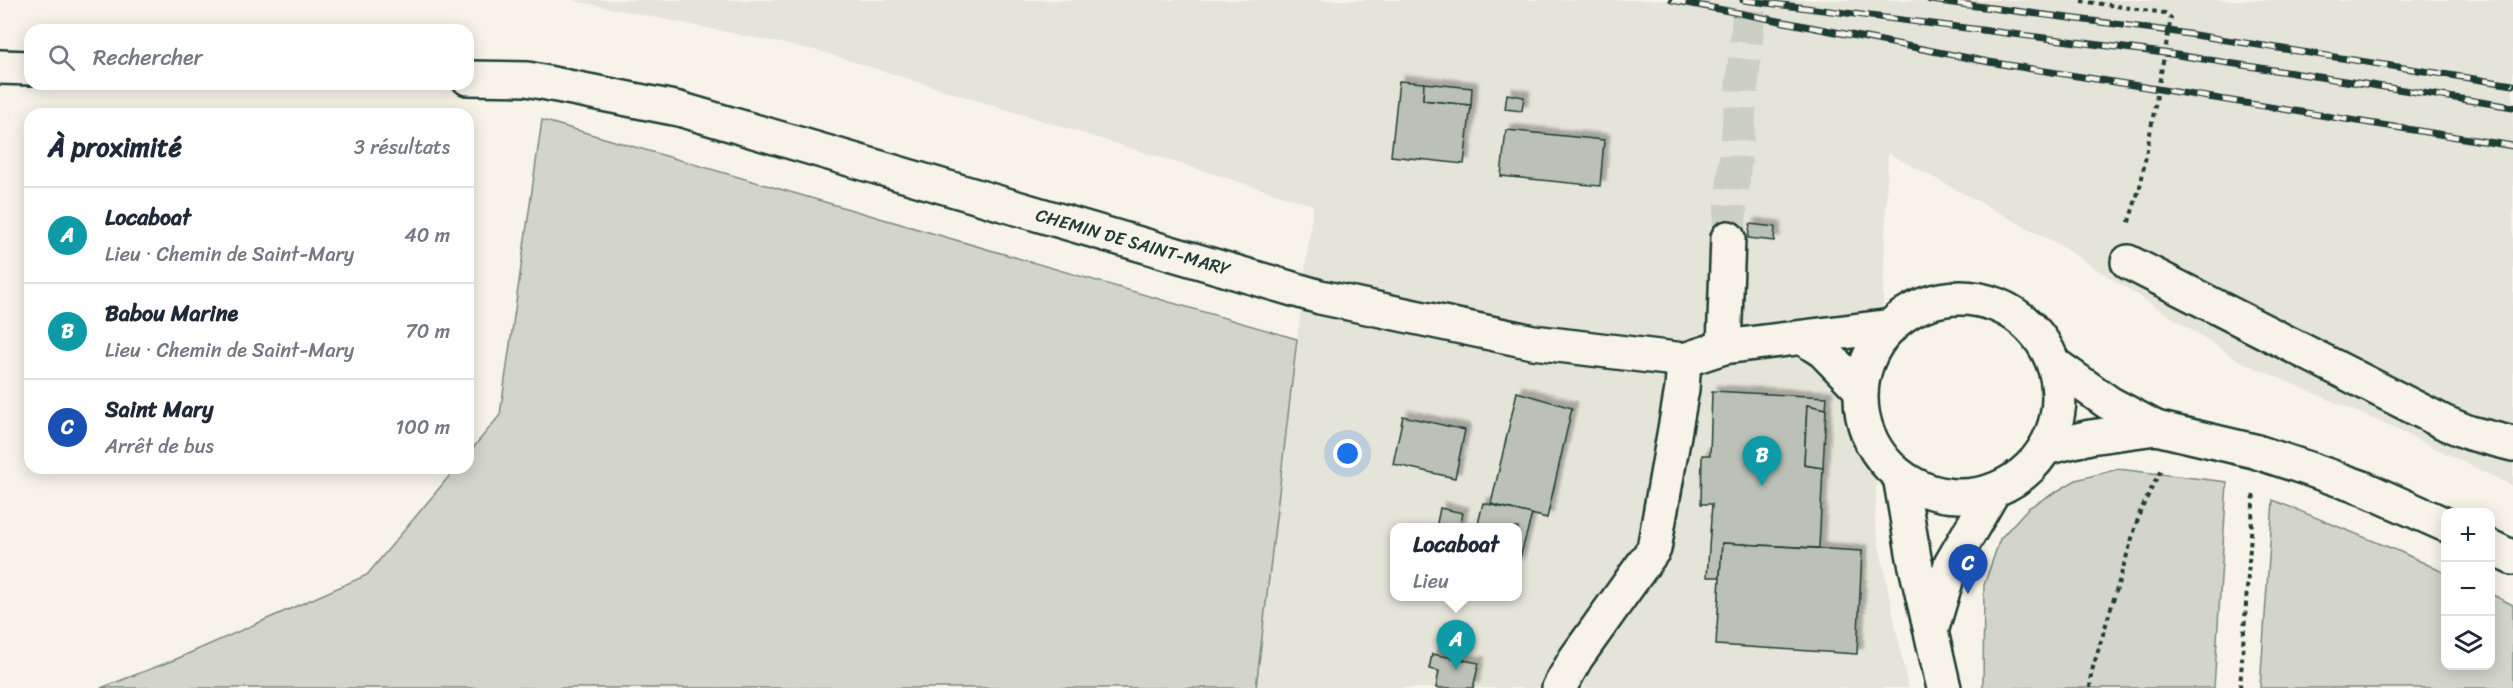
<!DOCTYPE html>
<html lang="fr">
<meta charset="utf-8">
<style>
body{margin:0;font-family:Sriracha,sans-serif;background:#f2f2f3;color:#1f2937}
.controls{position:absolute;right:18px;bottom:18px;display:grid;overflow:hidden;border-radius:12px;box-shadow:0 3px 15px #0003}
.controls button{width:54px;height:54px;display:grid;place-items:center;padding:0;border:0;border-bottom:2px solid #e0e1e3;background:#fff;color:#1f2937;font:30px sans-serif}
.you{position:absolute;left:1348px;top:454px;width:21px;height:21px;margin:-15px;border:4px solid #fff;border-radius:50%;background:#1a73e8;box-shadow:0 0 0 9px #1a73e833}
.badge{display:grid;place-items:center;width:39px;height:39px;border-radius:50%;background:#111827;color:#fff;font-size:20px;font-weight:700}
.pin{position:absolute;translate:-50% -50px;filter:drop-shadow(0 2px 3px #0008)}
.pin::after{content:'';position:absolute;top:32px;width:21px;height:18px;background:inherit;clip-path:polygon(0 0,100% 0,50% 100%)}
.popup{position:absolute;left:1390px;top:523px;width:132px;height:78px;box-sizing:border-box;display:grid;place-content:center;border-radius:12px;background:#fff;filter:drop-shadow(0 2px 4px #0005);font-size:20px;white-space:nowrap;color:#747a83}
.popup b{font-size:22px;color:#1f2937}
.popup::after{content:'';position:absolute;left:50%;top:100%;margin-left:-12px;border:12px solid transparent;border-top-color:#fff}
.list{margin:0;padding:0;list-style:none}
h2{display:flex;justify-content:space-between;align-items:center;height:78px;margin:0;padding:0 24px;font-size:26px}
h2 small{font-size:20px;font-weight:400;color:#747a83}
.list li{display:grid;grid-template-columns:39px 1fr auto;gap:18px;align-items:center;box-sizing:border-box;height:96px;padding:0 24px;border-top:2px solid #e0e1e3}
.list b{display:block;font-size:22px;white-space:nowrap}
.list p{margin:0;font-size:20px;white-space:nowrap;color:#747a83}
.list em{font-size:20px;font-style:normal;color:#747a83}
.icon{flex:none;width:33px;height:33px;fill:none;stroke:currentColor;stroke-width:2;stroke-linecap:round;stroke-linejoin:round}
.map{position:relative;flex:none;width:2513px;height:688px;overflow:hidden}
.search{position:absolute;background:#fff;box-shadow:0 3px 15px #0003;left:24px;top:24px;width:450px;height:66px;display:flex;align-items:center;gap:15px;box-sizing:border-box;padding:0 21px;border-radius:18px;color:#747a83;font-size:22px}
.panel{position:absolute;background:#fff;box-shadow:0 3px 15px #0003;left:24px;top:108px;width:450px;height:366px;border-radius:18px}
.map>svg:first-child{display:block}
.built{fill:#e5e4d9;fill-rule:evenodd}
.green{fill:#d3d5ca;stroke:#79897f;stroke-width:1.5}
.building{fill:#bbc1b6;stroke:#1f3d34;stroke-width:1.5;filter:url(#shadow)}
.lines{fill:none;stroke-linecap:round;stroke-linejoin:round}
.minor-tunnel{stroke:#cccfc4;stroke-width:33;stroke-dasharray:33 16;stroke-linecap:butt}
.minor-casing{stroke:#1f3d34;stroke-width:38}
.path{stroke:#1f3d34;stroke-width:4;stroke-dasharray:4.5 4.5;stroke-linecap:butt}
.minor{stroke:#f7f3e8;stroke-width:33}
.rail-casing{stroke:#1f3d34;stroke-width:7}
.rail{stroke:#f7f3e8;stroke-width:4.5;stroke-dasharray:14;stroke-linecap:butt}
.labels{text-anchor:middle;dominant-baseline:central;stroke-width:4.5;stroke-linejoin:round;paint-order:stroke}
.street-label{font-size:18px;fill:#1f3d34;stroke:#f7f3e8}
</style>
<div class="map">
<svg width="2513" height="688" viewBox="0 0 2513 688">
<defs>
<filter id="shadow"><feDropShadow dx="5.5" dy="-5.5" stdDeviation="1.5" flood-color="#0004"/></filter>
</defs>
<rect width="100%" height="100%" fill="#f7f3e8"/>
<filter id="ink" filterUnits="userSpaceOnUse"><feTurbulence type="fractalNoise" baseFrequency=".0167" numOctaves="2"/><feDisplacementMap in="SourceGraphic" scale="12" xChannelSelector="R" yChannelSelector="G"/><feConvolveMatrix kernelMatrix="1 2 1 2 8 2 1 2 1" color-interpolation-filters="sRGB"/></filter>
<g filter="url(#ink)">
<path class="built" d="M571 0H2513V486L2385 424 2240 361 2056 243 1888 153 1875 524 1908 688H1256L1313 205 819 51ZM1394 528H1518V596H1394Z"/>
<g class="green">
<polygon points="542,120 1297,339 1256,688 101,688 174,660 367,575 456,468 468,468 468,454 500,415"/>
<polygon points="2118,469 2227,482 2214,688 1983,688 1984,585 2000,539 2028,508 2076,480"/>
<polygon points="2273,500 2403,553 2445,573 2446,666 2490,666 2491,594 2513,605 2513,688 2260,688"/>
</g>
<g class="building">
<polygon points="1399,81 1424,83 1423,100 1471,105 1464,164 1391,156"/>
<polygon points="1424,83 1472,88 1471,105 1423,100"/>
<polygon points="1507,94 1524,97 1522,111 1505,109"/>
<polygon points="1506,130 1604,140 1600,186 1501,176"/>
<polygon points="1750,224 1775,227 1774,241 1748,238"/>
<polygon points="1712,391 1827,397 1826,409 1807,405 1804,465 1823,468 1819,548 1722,543 1720,577 1707,577 1712,504 1701,504 1702,455 1710,455"/>
<polygon points="1517,392 1572,408 1547,518 1491,504"/>
<polygon points="1807,405 1826,409 1823,468 1804,465"/>
<polygon points="1403,416 1465,430 1455,478 1393,464"/>
<polygon points="1483,503 1532,514 1518,566 1518,528 1477,528"/>
<polygon points="1440,508 1463,513 1460,528 1436,528"/>
<polygon points="1722,543 1862,551 1857,654 1716,645"/>
<polygon points="1432,654 1479,663 1473,688 1436,688 1439,671 1429,669"/>
</g>
<g class="lines">
<polyline class="minor-tunnel" points="1728,238 1750,0"/>
<g class="minor-casing">
<g id="minor">
<polyline points="0,67 30,68"/>
<polyline points="468,78 527,79 679,109 1320,297 1533,342 1684,360 1724,347 1892,326"/>
<polyline points="2128,262 2443,422 2470,433 2513,444"/>
<circle cx="1960" cy="397" r="99"/>
<polyline points="1803,338 1823,351 1861,390"/>
<polyline points="1724,347 1728,238"/>
<polyline points="2054,364 2109,403 2156,428 2254,451 2309,469 2363,488 2446,525"/>
<polyline points="2045,448 2090,437 2156,428"/>
<polyline points="1900,476 1914,558 1944,688"/>
<polyline points="2490,547 2513,558"/>
<polyline points="1932,628 1951,564 1994,490"/>
<polyline points="1559,688 1576,658 1654,549 1682,389 1684,360"/>
</g>
</g>
<g class="path">
<polyline points="2081,1 2165,13 2171,18 2141,183 2128,225"/>
<polyline points="2090,688 2091,674 2140,512 2162,467"/>
<polyline points="2240,688 2254,491"/>
</g>
<use href="#minor" class="minor"/>
<g class="rail-casing">
<g id="rail">
<polyline points="1672,0 1989,62 2513,146"/>
<polyline points="1743,0 2164,53 2513,107"/>
<polyline points="1930,0 2169,31 2513,85"/>
</g>
</g>
<use href="#rail" class="rail"/>
</g>
</g>
<g class="labels">
<g class="street-label">
<text transform="translate(1133 242) rotate(16)">CHEMIN DE SAINT-MARY</text>
</g>
</g>
</svg>
<div class="controls">
<button>+</button>
<button>−</button>
<button><svg class="icon" aria-label="layers" viewBox="0 0 24 24"><path d="M12 4l9 5-9 5-9-5zM3 14l9 5 9-5"/></svg></button>
</div>
<div class="you"></div>
<div class="pin badge" style="left:1456px;top:670px;background:#0f9aa8">A</div>
<div class="popup"><b>Locaboat</b>Lieu</div>
<div class="pin badge" style="left:1762px;top:486px;background:#0f9aa8">B</div>
<div class="pin badge" style="left:1968px;top:594px;background:#1a4fb4">C</div>
<div class="search"><svg class="icon" aria-label="search" viewBox="0 0 24 24"><circle cx="10" cy="10" r="6"/><path d="M15 15l6 6"/></svg>Rechercher</div>
<section class="panel">
<h2>À proximité<small>3 résultats</small></h2>
<ul class="list">
<li><span class="badge" style="background:#0f9aa8">A</span><div><b>Locaboat</b><p>Lieu · Chemin de Saint-Mary</p></div><em>40 m</em></li>
<li><span class="badge" style="background:#0f9aa8">B</span><div><b>Babou Marine</b><p>Lieu · Chemin de Saint-Mary</p></div><em>70 m</em></li>
<li><span class="badge" style="background:#1a4fb4">C</span><div><b>Saint Mary</b><p>Arrêt de bus</p></div><em>100 m</em></li>
</ul>
</section>
</div>
